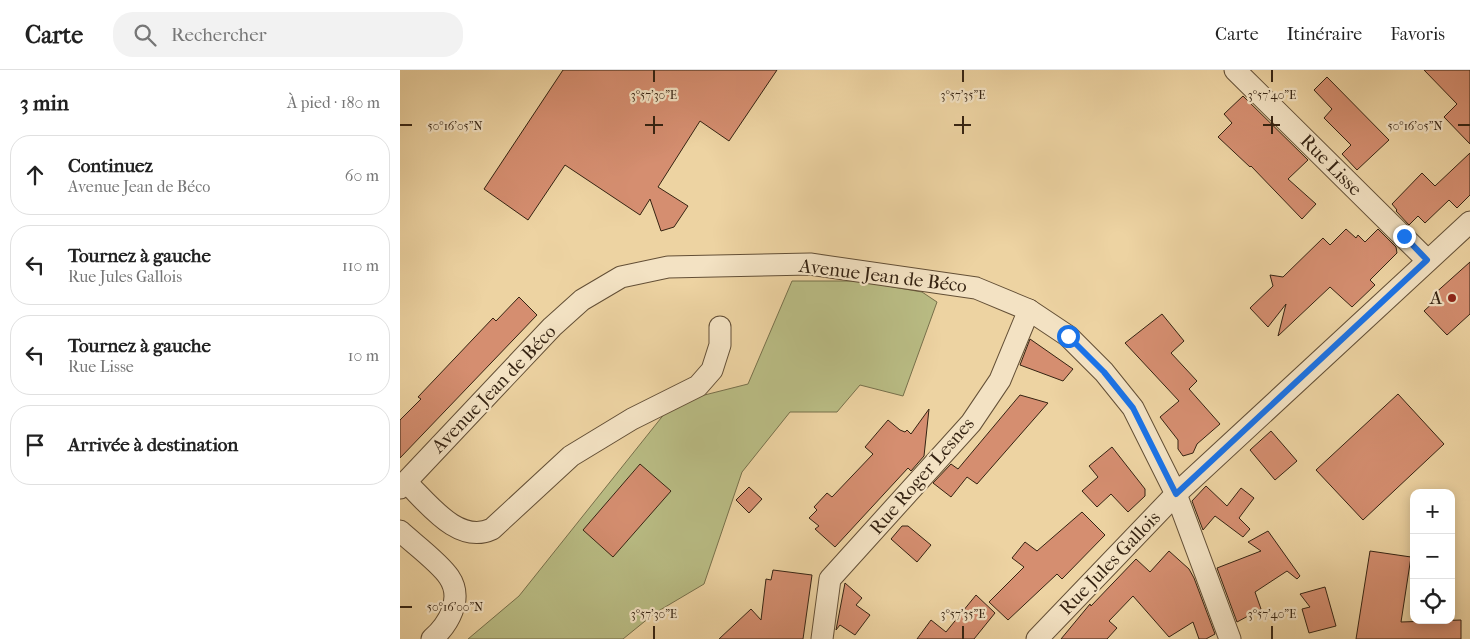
<!DOCTYPE html>
<html lang="fr">
<meta charset="utf-8">
<style>
body{margin:0;font-family:"IM FELL French Canon",serif;background:#f2f2f2;color:#222}
.controls{position:absolute;right:15px;bottom:15px;display:grid;overflow:hidden;border-radius:10px;box-shadow:0 2px 12px #0003}
.controls button{width:45px;height:45px;display:grid;place-items:center;padding:0;border:0;border-bottom:1px solid #e0e0e0;background:#fff;color:#222;font:25px sans-serif}
.stop{position:absolute;width:15px;height:15px;margin:-11px;border:4px solid #1a73e8;border-radius:50%;background:#fff}
.stop.end{background:#1a73e8;border-color:#fff;box-shadow:0 1px 5px #0008}
.list{margin:0;padding:0;list-style:none}
h2{display:flex;justify-content:space-between;align-items:center;height:65px;margin:0;padding:0 20px;font-size:21px}
h2 small{font-size:16px;font-weight:400;color:#767676}
.list li{display:grid;grid-template-columns:32px 1fr auto;gap:15px;align-items:center;box-sizing:border-box;height:80px;margin:0 10px 10px;padding:0 10px;border:1px solid #e0e0e0;border-radius:20px}
.list b{display:block;font-size:19px;white-space:nowrap}
.list p{margin:0;font-size:16px;white-space:nowrap;color:#767676}
.list em{font-size:16px;font-style:normal;color:#767676}
.icon{flex:none;width:28px;height:28px;fill:none;stroke:currentColor;stroke-width:2;stroke-linecap:round;stroke-linejoin:round}
.map{position:relative;flex:none;width:1070px;height:569px;overflow:hidden}
header{display:flex;align-items:center;gap:30px;box-sizing:border-box;height:70px;padding:0 25px;background:#fff;border-bottom:1px solid #e0e0e0}
header strong{font-size:24px}
nav{display:flex;gap:28px;margin-inline-start:auto;font-size:18px}
.search{width:350px;height:45px;background:#f2f2f2;display:flex;align-items:center;gap:12px;box-sizing:border-box;padding:0 18px;border-radius:20px;color:#767676;font-size:19px}
main{display:flex}
aside{flex:1;background:#fff}
.map>svg:first-child{display:block}
.green{fill:#b9bc84;stroke:#77704b}
.building{fill:#d58e70;stroke:#352312}
.lines{fill:none;stroke-linecap:round;stroke-linejoin:round}
.minor-casing{stroke:#634f36;stroke-width:23}
.minor{stroke:#f3e2c3;stroke-width:21}
.route{stroke:#1a73e8;stroke-width:6}
.ticks{fill:none;stroke:#352312;stroke-width:2}
.poi-dot{fill:#8f2418;stroke:#f3e2c3;stroke-width:2}
.labels{text-anchor:middle;dominant-baseline:central;stroke-width:4.5;stroke-linejoin:round;paint-order:stroke}
.street-label{font-size:19px;fill:#352312;stroke:#f3e2c3}
.poi-label{font-size:19px;fill:#352312;stroke:#f3e2c3;text-anchor:end}
.ticks-label{font-size:12px;text-anchor:middle;fill:#352312;stroke:#f3e2c3;stroke-width:4.5;stroke-linejoin:round;paint-order:stroke}
</style>
<header>
<strong>Carte</strong>
<div class="search"><svg class="icon" aria-label="search" viewBox="0 0 24 24"><circle cx="10" cy="10" r="6"/><path d="M15 15l6 6"/></svg>Rechercher</div>
<nav><a>Carte</a><a>Itinéraire</a><a>Favoris</a></nav>
</header>
<main>
<aside>
<h2>3 min<small>À pied · 180 m</small></h2>
<ul class="list">
<li><svg class="icon" aria-label="ahead" viewBox="0 0 24 24"><path d="M12 20V5M6 11l6-6 6 6"/></svg><div><b>Continuez</b><p>Avenue Jean de Béco</p></div><em>60 m</em></li>
<li><svg class="icon" aria-label="left" viewBox="0 0 24 24"><path d="M17 20v-9H6M10 6l-5 5 5 5"/></svg><div><b>Tournez à gauche</b><p>Rue Jules Gallois</p></div><em>110 m</em></li>
<li><svg class="icon" aria-label="left" viewBox="0 0 24 24"><path d="M17 20v-9H6M10 6l-5 5 5 5"/></svg><div><b>Tournez à gauche</b><p>Rue Lisse</p></div><em>10 m</em></li>
<li><svg class="icon" aria-label="arrive" viewBox="0 0 24 24"><path d="M6 21V4h12l-3 4 3 4H6"/></svg><div><b>Arrivée à destination</b></div></li>
</ul>
</aside>
<div class="map">
<svg width="1070" height="569" viewBox="0 0 1070 569">
<rect width="100%" height="100%" fill="#edd3a2"/>
<filter id="stains"><feTurbulence type="fractalNoise" baseFrequency=".004" numOctaves="4"/><feColorMatrix values="0 0 0 0 .2 0 0 0 0 .09 0 0 0 0 .02 0 0 0 .5 -.17"/></filter>
<radialGradient id="worn" r=".72"><stop offset=".6" stop-color="#630" stop-opacity="0"/><stop offset="1" stop-color="#630" stop-opacity=".3"/></radialGradient>
<polygon class="green" points="392,211 459,211 522,222 537,232 503,326 460,315 437,342 390,342 342,402 304,514 255,543 223,569 68,569 119,526 273,333 348,314"/>
<g class="building">
<polygon points="163,0 377,0 329,71 300,51 258,117 288,136 274,157 261,161 250,129 240,145 165,95 128,150 84,119"/>
<polygon points="1024,0 1070,0 1070,74 1044,47 1057,34"/>
<polygon points="927,7 989,70 957,100 942,84 951,75 924,48 932,39 914,20"/>
<polygon points="843,26 908,90 888,109 916,134 902,149 851,96 850,97 818,67 832,53 824,44"/>
<polygon points="1070,83 1070,125 1057,138 1049,130 1025,153 1018,146 1009,155 996,141 997,140 992,134 1022,103 1035,116"/>
<polygon points="946,159 956,168 958,165 965,172 978,159 996,177 997,183 970,210 975,215 952,237 930,217 878,266 886,234 868,257 850,238 873,216 870,205 883,207 923,168 930,175"/>
<polygon points="1070,192 1070,244 1047,265 1024,241 1036,230 1032,226"/>
<polygon points="119,227 137,245 0,388 0,350 21,329 18,327 93,248 96,251"/>
<polygon points="762,244 784,271 771,283 797,311 789,319 820,354 797,374 793,383 783,386 778,379 778,370 760,347 779,331 725,273"/>
<polygon points="630,269 673,299 663,311 620,295"/>
<polygon points="998,324 1044,374 963,450 916,400"/>
<polygon points="620,325 648,333 577,414 567,407 551,427 533,413 551,394 558,399"/>
<polygon points="529,339 524,386 511,401 508,398 435,477 415,459 419,456 409,448 417,440 414,437 427,423 432,427 473,384 465,377 488,350 500,360 505,362 507,360 511,364"/>
<polygon points="871,361 897,391 875,410 850,380"/>
<polygon points="712,377 745,419 745,426 728,442 711,424 697,437 682,421 698,407 689,396"/>
<polygon points="240,394 271,421 213,487 183,460"/>
<polygon points="806,416 827,436 841,418 854,428 839,448 850,459 843,467 815,446 803,460 792,431"/>
<polygon points="349,417 362,429 349,443 336,430"/>
<polygon points="682,442 705,465 662,509 657,504 608,550 589,532 624,497 612,488 625,472 637,481"/>
<polygon points="502,456 508,456 531,475 517,492 491,469"/>
<polygon points="868,461 900,506 897,509 887,501 855,522 861,539 837,552 817,498 861,481 848,472"/>
<polygon points="769,481 789,499 794,508 815,564 806,569 799,569 793,552 769,567 733,526 709,551 717,558 707,569 661,569 690,534 691,536 736,489 750,502"/>
<polygon points="970,481 1011,487 1001,552 1061,550 1061,569 956,569"/>
<polygon points="373,500 412,505 403,569 319,569 351,539 361,550 366,509 371,510"/>
<polygon points="445,513 462,528 456,535 470,545 455,565 440,555 436,560"/>
<polygon points="925,517 936,556 909,563 902,539 910,537 900,524"/>
<polygon points="576,525 595,543 574,569 517,569 531,550 546,562"/>
</g>
<g class="lines">
<g class="minor-casing">
<g id="minor">
<polyline points="835,0 1027,190"/>
<path d="M6 412C28 433 58 475 92 459L171 386 232 349 298 316 312 300 320 275V257"/>
<polyline points="0,418 152,257 182,230 221,207 268,197 410,194 576,218 629,240 668,266 704,302 733,338 776,424 830,569"/>
<path d="M0 461C13 473 40 493 49 507 64 529 48 555 32 569"/>
<polyline points="422,569 430,509 571,353 600,310 629,240"/>
<polyline points="637,569 776,424 1070,152"/>
</g>
</g>
<use href="#minor" class="minor"/>
</g>
<g class="lines">
<polyline class="route" points="668,266 704,302 733,338 776,424 1027,190 1004,166"/>
</g>
<path class="ticks" d="M254 0V12M563 0V12M872 0V12M254 46V64M563 46V64M872 46V64M0 55H12M245 55H263M554 55H571M863 55H880M1058 55H1070M0 537H12M254 556V569M563 556V569M872 556V569"/>
<circle class="poi-dot" cx="1052" cy="228" r="5"/>
<g class="labels">
<g class="street-label">
<text transform="translate(931 95) rotate(45)">Rue Lisse</text>
<text transform="translate(483 206) rotate(7)">Avenue Jean de Béco</text>
<text transform="translate(94 319) rotate(-46)">Avenue Jean de Béco</text>
<text transform="translate(522 406) rotate(-49)">Rue Roger Lesnes</text>
<text transform="translate(710 493) rotate(-46)">Rue Jules Gallois</text>
</g>
<g class="poi-label">
<text x="1042" y="228">A</text>
</g>
</g>
<g class="ticks-label">
<text x="254" y="29">3°57'30"E</text>
<text x="563" y="29">3°57'35"E</text>
<text x="872" y="29">3°57'40"E</text>
<text x="55" y="60">50°16'05"N</text>
<text x="1015" y="60">50°16'05"N</text>
<text x="55" y="541">50°16'00"N</text>
<text x="254" y="548">3°57'30"E</text>
<text x="563" y="548">3°57'35"E</text>
<text x="872" y="548">3°57'40"E</text>
</g>
<rect width="100%" height="100%" filter="url(#stains)"/>
<rect width="100%" height="100%" fill="url(#worn)"/>
</svg>
<div class="controls">
<button>+</button>
<button>−</button>
<button><svg class="icon" aria-label="locate" viewBox="0 0 24 24"><circle cx="12" cy="12" r="6"/><path d="M12 2v4M12 18v4M2 12h4M18 12h4"/></svg></button>
</div>
<div class="stop" style="left:668px;top:266px"></div>
<div class="stop end" style="left:1004px;top:166px"></div>
</div>
</main>
